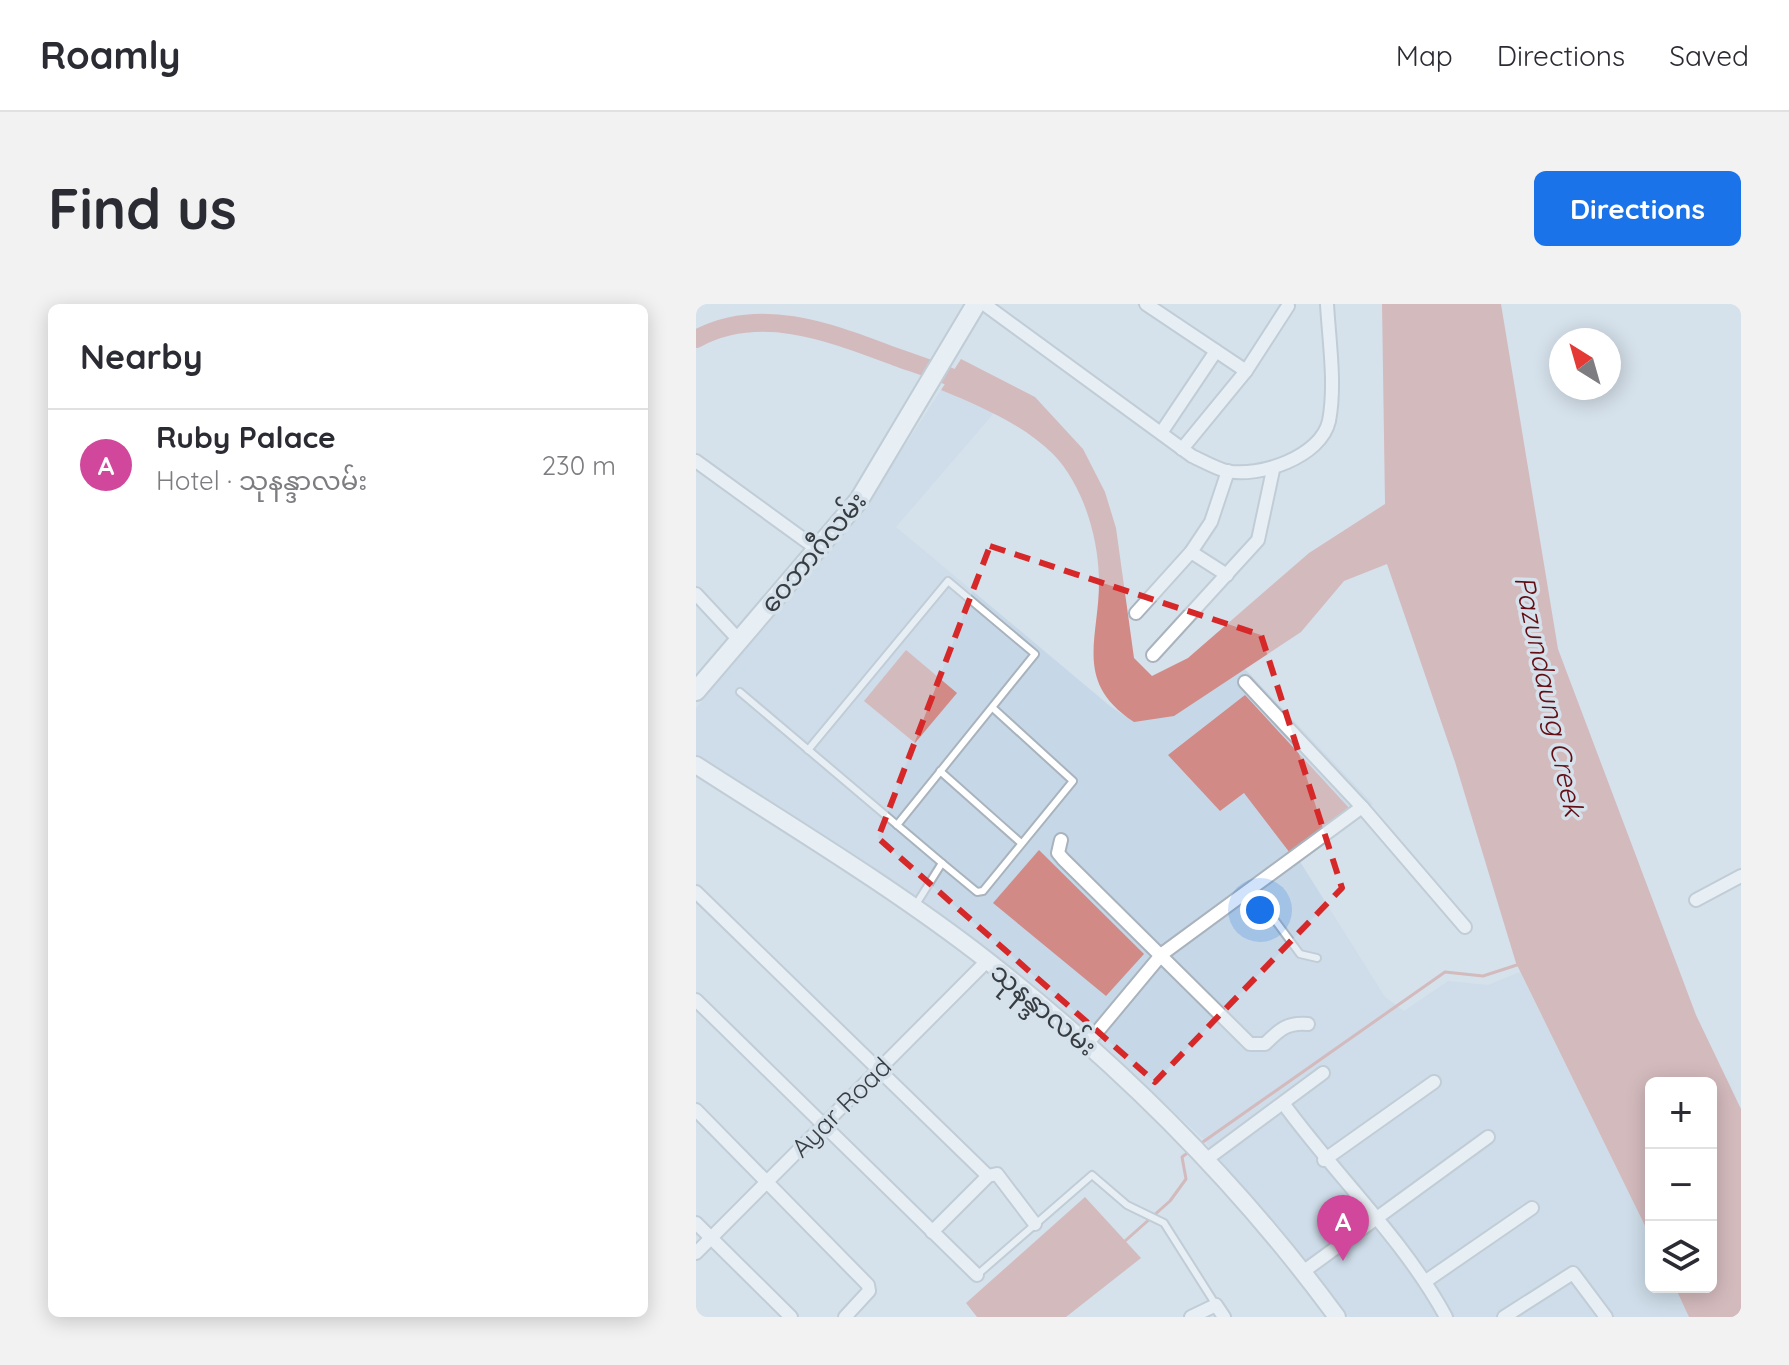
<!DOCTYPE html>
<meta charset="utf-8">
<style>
body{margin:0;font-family:Quicksand,"Noto Sans Myanmar",sans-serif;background:#f2f2f3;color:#2b2b33}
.controls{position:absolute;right:24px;bottom:24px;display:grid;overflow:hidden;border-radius:12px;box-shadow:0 4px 20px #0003}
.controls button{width:72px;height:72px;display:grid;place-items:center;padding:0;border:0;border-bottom:2px solid #e1e1e2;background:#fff;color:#2b2b33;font:40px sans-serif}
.compass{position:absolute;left:853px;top:24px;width:72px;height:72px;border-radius:50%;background:#fff;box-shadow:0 4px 20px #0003;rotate:323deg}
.you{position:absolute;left:564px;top:606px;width:28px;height:28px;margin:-20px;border:6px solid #fff;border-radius:50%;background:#1a73e8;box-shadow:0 0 0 12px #1a73e833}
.badge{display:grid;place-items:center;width:52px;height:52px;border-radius:50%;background:#1a73e8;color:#fff;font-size:26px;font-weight:700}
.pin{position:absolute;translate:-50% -66px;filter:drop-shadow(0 2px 4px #0008)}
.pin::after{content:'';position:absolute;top:42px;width:28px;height:24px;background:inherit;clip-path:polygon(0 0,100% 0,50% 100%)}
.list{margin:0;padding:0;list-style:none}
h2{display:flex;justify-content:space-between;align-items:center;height:104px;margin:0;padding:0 32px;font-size:34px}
h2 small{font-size:26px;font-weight:400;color:#7c7c81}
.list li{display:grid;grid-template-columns:52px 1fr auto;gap:24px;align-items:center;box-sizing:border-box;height:112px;padding:0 32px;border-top:2px solid #e1e1e2}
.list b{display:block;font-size:30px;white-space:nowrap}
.list p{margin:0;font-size:26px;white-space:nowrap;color:#7c7c81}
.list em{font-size:26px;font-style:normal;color:#7c7c81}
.icon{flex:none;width:44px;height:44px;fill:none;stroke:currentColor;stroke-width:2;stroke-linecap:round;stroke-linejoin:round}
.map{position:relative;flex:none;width:1045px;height:1013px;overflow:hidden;border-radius:12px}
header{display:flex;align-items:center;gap:48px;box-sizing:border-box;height:112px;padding:0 40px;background:#fff;border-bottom:2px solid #e1e1e2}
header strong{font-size:38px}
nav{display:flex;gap:44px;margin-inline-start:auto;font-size:28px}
.intro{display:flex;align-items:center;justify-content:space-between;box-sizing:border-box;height:192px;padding:0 48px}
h1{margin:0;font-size:56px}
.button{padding:20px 36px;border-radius:12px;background:#1a73e8;color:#fff;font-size:28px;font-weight:700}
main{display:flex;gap:48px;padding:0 48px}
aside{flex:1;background:#fff;border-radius:12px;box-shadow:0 4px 20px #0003}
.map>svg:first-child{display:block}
.built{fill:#c6d7e7}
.water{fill:#d18a86}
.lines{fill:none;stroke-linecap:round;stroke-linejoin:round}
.stream{stroke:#d18a86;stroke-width:3}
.river{stroke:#d18a86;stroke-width:18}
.service-casing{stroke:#a9b3bd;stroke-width:10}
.minor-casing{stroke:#a9b3bd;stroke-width:16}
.secondary-casing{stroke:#a9b3bd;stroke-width:20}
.primary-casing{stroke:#a9b3bd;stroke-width:22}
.service{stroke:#fff;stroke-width:6}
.minor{stroke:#fff;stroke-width:12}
.secondary{stroke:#fff;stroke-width:16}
.primary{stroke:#fff;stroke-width:18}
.marked{fill:none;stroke:#d62828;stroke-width:6;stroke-dasharray:16 10;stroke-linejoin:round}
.labels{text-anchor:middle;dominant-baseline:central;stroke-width:7;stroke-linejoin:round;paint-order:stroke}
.street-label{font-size:26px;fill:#383d41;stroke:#d5e1eb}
.water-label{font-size:28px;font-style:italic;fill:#630e14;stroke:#d5e1eb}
</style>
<header>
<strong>Roamly</strong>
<nav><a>Map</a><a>Directions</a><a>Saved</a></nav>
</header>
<div class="intro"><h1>Find us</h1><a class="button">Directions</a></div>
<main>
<aside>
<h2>Nearby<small></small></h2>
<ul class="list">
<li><span class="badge" style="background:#d1479c">A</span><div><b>Ruby Palace</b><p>Hotel · သုနန္ဒာလမ်း</p></div><em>230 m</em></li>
</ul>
</aside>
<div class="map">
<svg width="1045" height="1013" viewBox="0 0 1045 1013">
<rect width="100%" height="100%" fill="#d5e1eb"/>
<polygon class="built" points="245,86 298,109 200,223 414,402 438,418 548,364 677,500 603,556 689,693 708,707 752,677 792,681 824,668 955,934 955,983 979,983 993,1013 653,1013 507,835 397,732 294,653 0,457 0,404 174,195"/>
<g class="water">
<path d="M686 0H805L862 345 1000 711 1045 805V1013H993L979 983H1015V779H955V934L820 659 759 458 691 260 648 277 605 328 478 412 438 418C376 377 404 334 403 275 402 232 387 181 357 150 327 120 283 102 245 86L265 55 339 93 387 145 409 188 420 224 438 354 456 372 492 354 613 249 689 200Z"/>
<polygon points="210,346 261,389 219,439 168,397"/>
<polygon points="549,391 654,505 594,549 548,489 524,507 472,451"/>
<polygon points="343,546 448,650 410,692 297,599"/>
<polygon points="389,893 445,954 370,1013 281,1013 270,999"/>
</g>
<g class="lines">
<g class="stream">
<polyline points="504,840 749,668 787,672 824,660"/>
<polyline points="429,937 474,897 490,875 486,853 494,847"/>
</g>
<path class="river" d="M0 35C65 0 136 29 200 53 225 62 251 70 274 82"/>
<g class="service-casing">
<g id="service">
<polyline points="44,388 246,559 219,602"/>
<polyline points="112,446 252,277 339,350 201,521"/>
<polyline points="244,467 325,539"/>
<polyline points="246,559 281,588 287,587 377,477 298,405"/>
<polyline points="555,584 604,650 621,654"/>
<polyline points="281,971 396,871 431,901 468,919 520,1001"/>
</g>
</g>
<g class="minor-casing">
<g id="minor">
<path d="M288 0 496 152C507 157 519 164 530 167 563 174 625 153 633 117 640 80 633 37 631 0"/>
<polyline points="450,0 550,67"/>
<polyline points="465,129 520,47"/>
<polyline points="486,145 550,67 592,2"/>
<polyline points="0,157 121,245"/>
<polyline points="495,248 531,271"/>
<polyline points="0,290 42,335"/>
<polyline points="440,309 495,248 515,218 532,167"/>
<polyline points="457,351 562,236 577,166"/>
<polyline points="549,378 666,503 769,623"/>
<path d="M365 536 362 549 367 555 554 740H569C583 726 591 718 612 720"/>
<polyline points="0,588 292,872"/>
<polyline points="1000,596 1045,572"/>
<polyline points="0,696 281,971"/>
<polyline points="391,740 466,650 666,503"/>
<path d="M587 799C639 871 707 934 750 1013"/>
<polyline points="0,806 172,981 173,987 149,1013"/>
<polyline points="511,855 627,769"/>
<polyline points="628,856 738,778"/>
<polyline points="0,919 95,1013"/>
<polyline points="236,928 292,872 301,870 339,920"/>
<polyline points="0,949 291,657"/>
<polyline points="608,967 792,833"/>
<polyline points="730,977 836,904"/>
<polyline points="495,1013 520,1001 528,1013"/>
<polyline points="808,1013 877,969 910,1013"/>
</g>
</g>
<g class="secondary-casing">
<path id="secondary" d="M0 461C98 524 201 586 293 658 424 761 542 878 641 1013"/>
</g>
<g class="primary-casing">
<polyline id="primary" points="0,387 163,196 280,0"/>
</g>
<use href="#service" class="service"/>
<use href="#minor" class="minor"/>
<use href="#secondary" class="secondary"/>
<use href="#primary" class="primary"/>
</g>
<path d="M0 0H1045V1013H0ZM294 242 565 331 646 584 459 778 182 534Z" fill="#d5e1eb" fill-opacity=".55" fill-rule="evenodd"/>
<path class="marked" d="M294 242 565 331 646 584 459 778 182 534Z"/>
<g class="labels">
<g class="street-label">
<text transform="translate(117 248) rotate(-50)">ဝေဘာဂီလမ်း</text>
<text transform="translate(348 705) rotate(40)">သုနန္ဒာလမ်း</text>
<text transform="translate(145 803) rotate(-45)">Ayar Road</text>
</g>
<g class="water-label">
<text transform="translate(854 392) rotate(78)">Pazundaung Creek</text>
</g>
</g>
</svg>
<div class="controls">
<button>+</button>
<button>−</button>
<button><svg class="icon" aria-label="layers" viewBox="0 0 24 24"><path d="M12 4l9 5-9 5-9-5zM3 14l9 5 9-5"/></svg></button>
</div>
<svg class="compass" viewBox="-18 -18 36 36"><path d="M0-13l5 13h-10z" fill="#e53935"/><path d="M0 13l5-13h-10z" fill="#7c7c81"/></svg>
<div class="you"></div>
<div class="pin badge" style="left:647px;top:957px;background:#d1479c">A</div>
</div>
</main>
